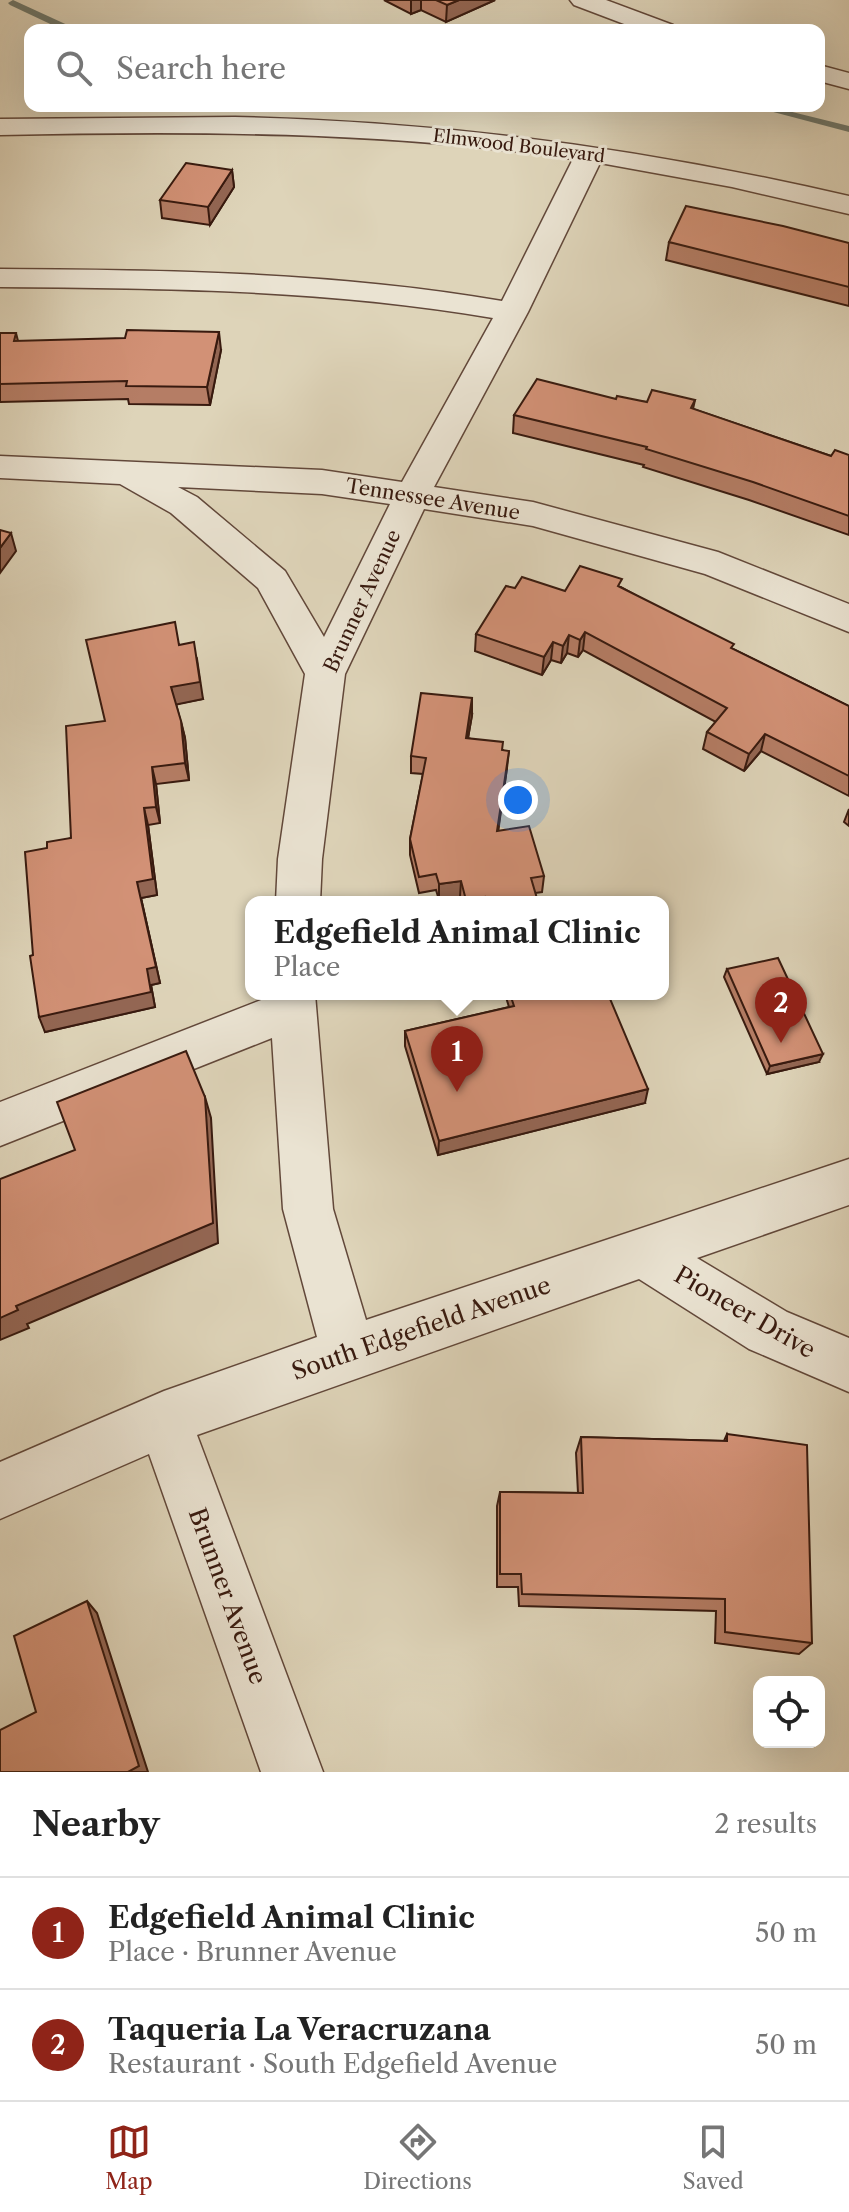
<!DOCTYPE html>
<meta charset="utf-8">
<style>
body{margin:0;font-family:"Libre Caslon Text",serif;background:#f6f6f6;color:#222}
.controls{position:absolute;right:24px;bottom:24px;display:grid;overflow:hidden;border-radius:16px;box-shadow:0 8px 32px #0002}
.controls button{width:72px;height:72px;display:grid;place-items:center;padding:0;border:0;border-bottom:2px solid #e0e0e0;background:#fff;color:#222;font:40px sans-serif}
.you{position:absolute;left:518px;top:800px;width:28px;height:28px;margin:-20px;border:6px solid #fff;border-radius:50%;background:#1a73e8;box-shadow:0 0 0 12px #1a73e833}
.badge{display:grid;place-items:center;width:52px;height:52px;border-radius:50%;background:#8f2418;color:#fff;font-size:26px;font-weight:700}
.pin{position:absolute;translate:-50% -66px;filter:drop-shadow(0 2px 4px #0008)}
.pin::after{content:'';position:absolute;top:42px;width:28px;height:24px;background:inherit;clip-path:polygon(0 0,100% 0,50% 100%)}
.popup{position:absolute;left:245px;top:896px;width:424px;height:104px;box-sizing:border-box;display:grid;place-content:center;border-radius:16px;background:#fff;filter:drop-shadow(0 2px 6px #0005);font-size:26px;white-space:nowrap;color:#767676}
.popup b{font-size:30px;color:#222}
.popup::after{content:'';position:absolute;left:50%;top:100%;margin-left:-16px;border:16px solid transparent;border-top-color:#fff}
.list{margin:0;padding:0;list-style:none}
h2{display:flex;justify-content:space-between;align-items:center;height:104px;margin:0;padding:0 32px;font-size:34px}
h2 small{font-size:26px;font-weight:400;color:#767676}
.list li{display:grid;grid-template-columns:52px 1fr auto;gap:24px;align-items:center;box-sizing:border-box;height:112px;padding:0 32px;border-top:2px solid #e0e0e0}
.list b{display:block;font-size:30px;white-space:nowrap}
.list p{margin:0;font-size:26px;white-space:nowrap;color:#767676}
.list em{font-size:26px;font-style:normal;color:#767676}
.icon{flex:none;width:44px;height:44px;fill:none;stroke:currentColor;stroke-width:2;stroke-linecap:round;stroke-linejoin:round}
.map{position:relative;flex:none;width:849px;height:1772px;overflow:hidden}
.search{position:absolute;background:#fff;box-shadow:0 8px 32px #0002;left:24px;right:24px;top:24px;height:88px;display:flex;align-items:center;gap:20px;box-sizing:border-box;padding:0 28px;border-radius:16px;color:#767676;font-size:30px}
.sheet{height:328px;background:#fff}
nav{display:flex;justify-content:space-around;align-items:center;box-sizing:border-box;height:112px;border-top:2px solid #e0e0e0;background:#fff;font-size:22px;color:#767676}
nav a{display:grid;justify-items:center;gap:4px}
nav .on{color:#8f2418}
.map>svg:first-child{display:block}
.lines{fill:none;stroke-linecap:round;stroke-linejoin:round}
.stream{fill:#6f796d;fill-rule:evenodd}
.minor-casing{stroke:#62483a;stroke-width:3}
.minor{fill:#eae3d2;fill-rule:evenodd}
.wall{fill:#b57d65;stroke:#381a0f;stroke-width:2}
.shaded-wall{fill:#936653;stroke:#381a0f;stroke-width:2}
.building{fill:#d29176;stroke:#381a0f;stroke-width:2}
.labels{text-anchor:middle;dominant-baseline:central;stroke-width:6;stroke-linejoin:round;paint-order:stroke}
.far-street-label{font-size:18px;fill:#381a0f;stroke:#eae3d2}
.street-label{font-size:20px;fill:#381a0f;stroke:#eae3d2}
.near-street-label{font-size:24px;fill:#381a0f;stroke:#eae3d2}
</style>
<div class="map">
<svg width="849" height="1772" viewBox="0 0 849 1772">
<rect width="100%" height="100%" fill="#ded4b9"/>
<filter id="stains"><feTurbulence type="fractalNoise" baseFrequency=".0025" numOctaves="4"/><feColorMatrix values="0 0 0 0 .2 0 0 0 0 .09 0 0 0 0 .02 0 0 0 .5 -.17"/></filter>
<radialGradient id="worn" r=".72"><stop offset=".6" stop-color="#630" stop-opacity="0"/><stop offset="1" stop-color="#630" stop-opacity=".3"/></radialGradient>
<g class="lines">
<g class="stream">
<polygon points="13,0 74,28 76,30 63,30 10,5 8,3"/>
<polygon points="751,106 768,106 849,126 849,132"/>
</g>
<g class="minor-casing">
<g id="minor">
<polygon points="570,0 606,0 673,25 677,30 640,30 574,5"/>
<polygon points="819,65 849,73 849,89 819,81"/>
<path d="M235 117C443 121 646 149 849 196V214L732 187 600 163 528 312 434 487 533 502 718 552 849 604V632L705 574 533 526 424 509 345 674 322 859 320 902H276L278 859 305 674 258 588 171 513 120 484 0 478V456L322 470 402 482 493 318C330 290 165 288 0 287V269C168 270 335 272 502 301L573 159C383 131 191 131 0 135V119ZM178 487 322 494 390 504 324 637 285 571 197 497Z"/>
<polygon points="269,994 315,994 333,1209 366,1320 849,1159 849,1205 697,1258 787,1312 849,1338 849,1392 749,1349 639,1279 197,1435 323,1772 261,1772 149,1454 0,1519 0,1462 164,1391 317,1337 283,1209 272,1038 0,1146 0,1102 269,997"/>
</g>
</g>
<use href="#minor" class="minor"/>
</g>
<g class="wall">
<polygon points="384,0 495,0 446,22 421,10 411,14"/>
<polygon points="232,170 234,187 210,225 162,218 160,200"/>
<polygon points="669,242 849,243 849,306 666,260"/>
<polygon points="0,333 16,333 18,341 221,350 210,405 129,404 128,399 0,402"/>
<polygon points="616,399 647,402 695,400 693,409 831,456 849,455 849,535 749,500 643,467 644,465 513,433 514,415"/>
<polygon points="621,587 733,649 849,706 849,796 761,751 744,771 703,749 707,732 716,722 583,650 578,657 567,653 561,663 551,660 542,675 475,651 476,634 515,588 565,591"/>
<polygon points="179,645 203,699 176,704 185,738 189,780 156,784 160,823 148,825 157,895 141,898 160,983 151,985 155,1007 45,1032 33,955 47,848 71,838 105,721"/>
<polygon points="472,715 468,738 503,750 507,768 498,830 544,876 542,892 535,893 538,902 462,902 460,897 439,900 436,890 419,893 410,855 410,839 423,774 411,773 411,756"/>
<polygon points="849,809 849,826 844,822"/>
<polygon points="727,969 819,1062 767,1074 724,977"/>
<polygon points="505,994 564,994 645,1103 438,1155 405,1046 405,1031 509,1007"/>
<polygon points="727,1434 812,1643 799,1654 715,1643 716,1611 519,1606 518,1587 497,1587 497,1506 500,1492 578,1493 576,1453 581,1437 724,1441"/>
</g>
<g class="shaded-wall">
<polygon points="411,0 421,0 421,10 411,14"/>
<polygon points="459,0 495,0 446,22 447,5"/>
<polygon points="232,170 234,187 210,225 208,207"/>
<polygon points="219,332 221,350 210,405 207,387"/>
<polygon points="11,533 16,551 0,573 0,548"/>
<polygon points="585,632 583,650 578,657 580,640"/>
<polygon points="569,635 567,653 561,663 563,646"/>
<polygon points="553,642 551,660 542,675 544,657"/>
<polygon points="197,659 203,699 174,705 171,687"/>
<polygon points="472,698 472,715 465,755 466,738"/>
<polygon points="181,721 185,738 189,780 185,763"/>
<polygon points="765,734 761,751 744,771 749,754"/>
<polygon points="509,751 507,768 496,847 497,831"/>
<polygon points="152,767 156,784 160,823 156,807"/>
<polygon points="144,808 148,825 157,895 141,898 160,983 151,985 155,1007 45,1032 39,1017 147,969 137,882"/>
<polygon points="461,881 460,897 439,900 439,884"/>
<polygon points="823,1054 819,1062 767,1074 770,1066"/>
<polygon points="648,1089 645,1103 438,1155 439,1141"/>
<polygon points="205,1097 211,1118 218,1243 27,1324 29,1328 0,1340 0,1318 16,1306"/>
<polygon points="87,1601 97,1613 148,1772 128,1772"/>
</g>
<g class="building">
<polygon points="436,0 459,0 447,5"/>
<polygon points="186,163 232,170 208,207 160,200"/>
<polygon points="686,206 783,226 849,243 849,287 669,242"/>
<polygon points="127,330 219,332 207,387 126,386 127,381 0,384 0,333 16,333 14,341 125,338"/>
<polygon points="537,379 616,399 617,396 647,402 652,390 695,400 691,408 831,456 835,450 849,455 849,516 753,482 646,449 647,447 514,415"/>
<polygon points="0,530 11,533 0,548"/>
<polygon points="580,566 622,579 618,586 734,644 731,648 849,706 849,776 765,734 749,754 707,732 727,708 585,632 580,640 569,635 563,646 553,642 544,657 476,634 506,586 515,588 522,577 565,591"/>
<polygon points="175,622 179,645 194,642 200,682 171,687 181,721 185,763 152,767 156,807 144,808 153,879 137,882 156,967 147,969 151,992 39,1017 30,956 33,955 25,852 47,848 47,842 71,838 66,726 105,721 86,640"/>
<polygon points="421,693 472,698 466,738 503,742 502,750 509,751 497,831 529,826 544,876 531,878 538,902 486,902 485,897 466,900 461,881 439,884 436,874 419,877 410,839 426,758 411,756"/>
<polygon points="778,958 823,1054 770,1066 727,969"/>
<polygon points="510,994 564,994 564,996 572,994 608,994 648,1089 439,1141 405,1031 514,1006"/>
<polygon points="186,1051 205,1097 213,1223 16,1306 18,1310 0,1318 0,1179 75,1150 57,1102"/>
<polygon points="727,1434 807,1445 812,1643 725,1632 725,1599 522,1594 521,1574 500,1574 500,1492 583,1493 581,1437 727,1441"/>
<polygon points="87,1601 139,1766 128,1772 0,1772 0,1730 36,1712 14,1636"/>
</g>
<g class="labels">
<g class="far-street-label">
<text transform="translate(519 146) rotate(7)">Elmwood Boulevard</text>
</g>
<g class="street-label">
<text transform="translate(433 499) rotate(9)">Tennessee Avenue</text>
<text transform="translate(362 601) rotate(-65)">Brunner Avenue</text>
</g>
<g class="near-street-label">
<text transform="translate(745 1312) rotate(30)">Pioneer Drive</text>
<text transform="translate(421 1328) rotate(-19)">South Edgefield Avenue</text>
<text transform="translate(228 1596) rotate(70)">Brunner Avenue</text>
</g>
</g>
<rect width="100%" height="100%" filter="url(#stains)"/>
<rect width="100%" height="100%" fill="url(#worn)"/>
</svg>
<div class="controls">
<button><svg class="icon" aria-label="locate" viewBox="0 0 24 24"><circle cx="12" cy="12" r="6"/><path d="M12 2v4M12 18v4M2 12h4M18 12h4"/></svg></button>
</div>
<div class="you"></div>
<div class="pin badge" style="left:457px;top:1092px">1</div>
<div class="popup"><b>Edgefield Animal Clinic</b>Place</div>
<div class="pin badge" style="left:781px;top:1043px">2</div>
<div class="search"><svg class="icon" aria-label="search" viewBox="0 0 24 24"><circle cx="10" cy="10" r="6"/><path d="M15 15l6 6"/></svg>Search here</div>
</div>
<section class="sheet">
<h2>Nearby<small>2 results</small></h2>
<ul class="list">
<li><span class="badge">1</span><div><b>Edgefield Animal Clinic</b><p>Place · Brunner Avenue</p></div><em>50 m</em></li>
<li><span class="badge">2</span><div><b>Taqueria La Veracruzana</b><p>Restaurant · South Edgefield Avenue</p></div><em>50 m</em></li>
</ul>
</section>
<nav>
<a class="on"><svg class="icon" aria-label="map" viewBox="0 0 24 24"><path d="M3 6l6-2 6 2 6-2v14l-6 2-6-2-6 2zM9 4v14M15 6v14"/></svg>Map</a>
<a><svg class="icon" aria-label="directions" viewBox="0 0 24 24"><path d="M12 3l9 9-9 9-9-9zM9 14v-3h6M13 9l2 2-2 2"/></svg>Directions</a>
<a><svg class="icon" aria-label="saved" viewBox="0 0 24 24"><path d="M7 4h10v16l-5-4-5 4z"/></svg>Saved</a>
</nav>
